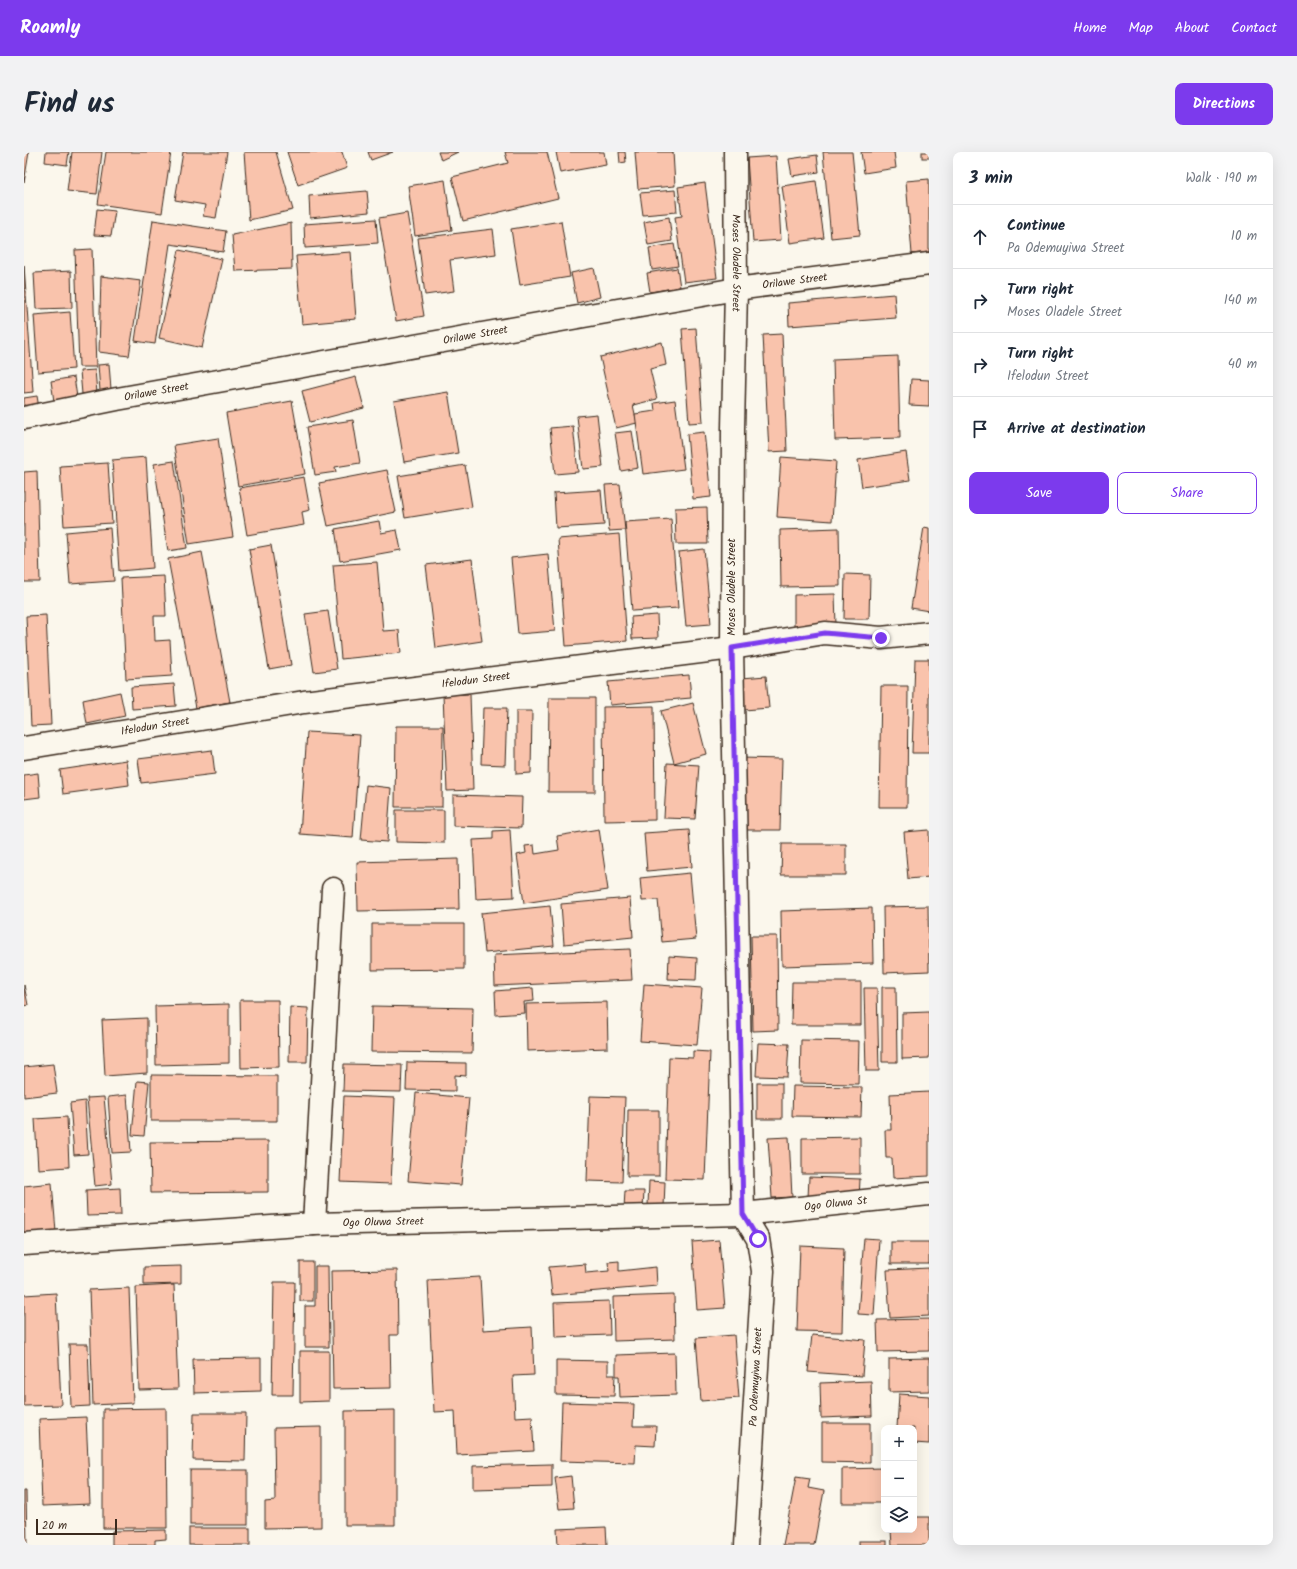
<!DOCTYPE html>
<meta charset="utf-8">
<style>
body{margin:0;font-family:Kalam,sans-serif;background:#f2f2f3;color:#1f2937}
.controls{position:absolute;right:12px;bottom:12px;display:grid;overflow:hidden;border-radius:8px;box-shadow:0 4px 16px #0002}
.controls button{width:36px;height:36px;display:grid;place-items:center;padding:0;border:0;border-bottom:1px solid #e0e1e3;background:#fff;color:#1f2937;font:20px sans-serif}
.scale{position:absolute;left:12px;bottom:10px;width:81px;box-sizing:border-box;padding-left:4px;border:2px solid #3b2a1e;border-top:0;font-size:11px;line-height:14px;white-space:nowrap;color:#3b2a1e;-webkit-text-stroke:3px #fbf7ec;paint-order:stroke}
.stop{position:absolute;width:12px;height:12px;margin:-9px;border:3px solid #7c3aed;border-radius:50%;background:#fff}
.stop.end{background:#7c3aed;border-color:#fff;box-shadow:0 1px 4px #0008}
.list{margin:0;padding:0;list-style:none}
h2{display:flex;justify-content:space-between;align-items:center;height:52px;margin:0;padding:0 16px;font-size:17px}
h2 small{font-size:13px;font-weight:400;color:#747a83}
.list li{display:grid;grid-template-columns:26px 1fr auto;gap:12px;align-items:center;box-sizing:border-box;height:64px;padding:0 16px;border-top:1px solid #e0e1e3}
.list b{display:block;font-size:15px;white-space:nowrap}
.list p{margin:0;font-size:13px;white-space:nowrap;color:#747a83}
.list em{font-size:13px;font-style:normal;color:#747a83}
.actions{display:flex;gap:8px;padding:12px 16px}
.actions a{flex:1;padding:9px 0;border:1px solid #7c3aed;border-radius:8px;text-align:center;font-size:14px;color:#7c3aed}
.actions .main{background:#7c3aed;color:#fff}
.icon{flex:none;width:22px;height:22px;fill:none;stroke:currentColor;stroke-width:2;stroke-linecap:round;stroke-linejoin:round}
.map{position:relative;flex:none;width:905px;height:1393px;overflow:hidden;border-radius:8px}
header{display:flex;align-items:center;gap:24px;box-sizing:border-box;height:56px;padding:0 20px;background:#7c3aed;color:#fff}
header strong{font-size:19px}
nav{display:flex;gap:22px;margin-inline-start:auto;font-size:14px}
.intro{display:flex;align-items:center;justify-content:space-between;box-sizing:border-box;height:96px;padding:0 24px}
h1{margin:0;font-size:28px}
.button{padding:10px 18px;border-radius:8px;background:#7c3aed;color:#fff;font-size:14px;font-weight:700}
main{display:flex;gap:24px;padding:0 24px}
aside{flex:1;background:#fff;border-radius:8px;box-shadow:0 4px 16px #0002}
.map>svg:first-child{display:block}
.building{fill:#f9c3ac;stroke:#3b2a1e}
.lines{fill:none;stroke-linecap:round;stroke-linejoin:round}
.minor-casing{stroke:#3b2a1e;stroke-width:25}
.tertiary-casing{stroke:#3b2a1e;stroke-width:25}
.minor{stroke:#fbf7ec;stroke-width:22}
.tertiary{stroke:#fbf7ec;stroke-width:22}
.route{stroke:#7c3aed;stroke-width:5}
.labels{text-anchor:middle;dominant-baseline:central;stroke-width:3;stroke-linejoin:round;paint-order:stroke}
.street-label{font-size:11px;fill:#3b2a1e;stroke:#fbf7ec}
</style>
<header>
<strong>Roamly</strong>
<nav><a>Home</a><a>Map</a><a>About</a><a>Contact</a></nav>
</header>
<div class="intro"><h1>Find us</h1><a class="button">Directions</a></div>
<main>
<div class="map">
<svg width="905" height="1393" viewBox="0 0 905 1393">
<rect width="100%" height="100%" fill="#fbf7ec"/>
<filter id="ink" filterUnits="userSpaceOnUse"><feTurbulence type="fractalNoise" baseFrequency=".025" numOctaves="2"/><feDisplacementMap in="SourceGraphic" scale="8" xChannelSelector="R" yChannelSelector="G"/><feConvolveMatrix kernelMatrix="1 2 1 2 8 2 1 2 1" color-interpolation-filters="sRGB"/></filter>
<g filter="url(#ink)">
<g class="building">
<polygon points="0,0 5,0 0,31"/>
<polygon points="22,0 45,0 43,13 21,10"/>
<polygon points="48,0 78,0 73,42 43,39"/>
<polygon points="82,0 147,0 138,61 74,52"/>
<polygon points="159,0 203,0 192,66 179,64 181,53 151,48"/>
<polygon points="220,0 252,0 269,58 225,68"/>
<polygon points="263,0 318,0 323,16 274,33"/>
<polygon points="344,0 369,0 347,8"/>
<polygon points="414,0 434,0 417,8"/>
<polygon points="481,0 523,0 534,46 439,69 428,25 484,11"/>
<polygon points="532,0 580,0 582,13 536,21"/>
<polygon points="595,0 601,0 602,10 596,11"/>
<polygon points="611,0 649,0 651,34 614,37"/>
<polygon points="799,0 828,0 836,83 807,86"/>
<polygon points="837,0 870,0 872,16 840,21"/>
<rect x="898" y="0" width="7" height="6"/>
<polygon points="793,3 795,20 768,24 765,7"/>
<polygon points="752,4 757,88 729,90 723,6"/>
<polygon points="905,27 905,100 888,102 882,29"/>
<polygon points="421,28 428,78 391,84 384,34"/>
<polygon points="792,29 800,86 766,91 758,34"/>
<polygon points="681,31 693,126 660,130 651,65 658,64 654,35"/>
<polygon points="651,38 653,60 619,63 616,41"/>
<polygon points="343,39 345,60 286,66 285,44"/>
<polygon points="73,57 91,59 87,84 70,83"/>
<polygon points="383,61 400,164 372,169 355,66"/>
<polygon points="645,65 648,89 624,93 620,70"/>
<polygon points="352,67 354,91 281,96 280,72"/>
<polygon points="129,68 202,79 199,100 146,92 131,192 111,189"/>
<polygon points="537,69 546,125 496,133 487,77"/>
<polygon points="267,71 268,117 211,119 208,83"/>
<polygon points="469,77 472,102 426,108 430,139 401,143 394,86"/>
<polygon points="650,92 654,114 628,118 625,96"/>
<polygon points="68,97 72,215 55,215 51,98"/>
<polygon points="155,98 198,107 178,196 135,186"/>
<polygon points="327,100 332,167 278,172 272,104"/>
<polygon points="0,113 9,240 0,241"/>
<polygon points="570,116 576,145 553,151 547,121"/>
<polygon points="653,116 656,135 626,140 623,121"/>
<polygon points="47,119 48,156 12,157 10,121"/>
<polygon points="77,124 117,129 105,204 75,200"/>
<polygon points="870,142 872,166 765,174 764,151"/>
<polygon points="46,160 50,217 14,220 10,163"/>
<polygon points="672,176 679,270 665,271 658,177"/>
<polygon points="758,182 763,299 745,300 739,183"/>
<polygon points="638,190 642,213 626,217 633,247 609,253 613,271 592,276 576,205"/>
<polygon points="874,204 876,286 811,288 809,207"/>
<polygon points="85,212 87,237 76,239 74,213"/>
<polygon points="71,218 73,241 58,242 56,219"/>
<polygon points="50,225 54,252 31,256 27,229"/>
<polygon points="332,225 340,256 286,270 278,239"/>
<polygon points="887,227 905,228 905,254 885,253"/>
<polygon points="424,240 434,301 380,310 370,249"/>
<polygon points="13,244 15,256 0,258 0,246"/>
<polygon points="651,248 660,317 619,322 611,262 631,259 630,251"/>
<polygon points="268,249 281,322 214,334 202,261"/>
<polygon points="573,262 579,315 559,317 553,264"/>
<polygon points="329,268 336,311 311,315 312,320 291,323 283,275"/>
<polygon points="549,274 554,320 531,322 526,276"/>
<polygon points="608,279 614,316 597,319 591,281"/>
<polygon points="680,280 687,345 669,347 663,282"/>
<polygon points="194,286 209,385 165,392 150,293"/>
<polygon points="882,300 886,328 838,335 834,308"/>
<polygon points="122,305 129,416 95,419 88,308"/>
<polygon points="757,305 812,309 808,369 753,365"/>
<polygon points="150,309 163,396 144,399 130,312"/>
<polygon points="84,311 88,371 40,374 36,314"/>
<polygon points="441,313 448,355 381,366 374,324"/>
<polygon points="363,318 372,360 304,374 295,331"/>
<polygon points="13,319 16,430 0,430 0,320"/>
<polygon points="280,325 286,358 278,360 280,373 223,383 215,336"/>
<polygon points="596,332 601,378 585,379 581,333"/>
<polygon points="577,338 580,373 532,376 530,341"/>
<polygon points="683,355 684,392 652,392 651,356"/>
<polygon points="647,367 654,456 608,459 601,370"/>
<polygon points="355,369 357,381 373,378 377,398 316,409 311,377"/>
<polygon points="900,375 905,376 905,459 887,456"/>
<polygon points="86,376 90,429 46,432 42,380"/>
<polygon points="815,376 816,434 757,435 756,378"/>
<polygon points="595,382 603,489 542,494 534,387"/>
<polygon points="247,393 267,513 245,517 225,397"/>
<polygon points="680,397 687,472 662,474 655,400"/>
<polygon points="178,400 206,550 172,556 144,407"/>
<polygon points="524,402 531,479 494,482 487,406"/>
<polygon points="448,407 458,489 412,496 402,413"/>
<polygon points="353,410 359,479 375,478 377,501 317,507 309,413"/>
<polygon points="821,422 846,423 845,467 820,467"/>
<polygon points="140,424 142,464 130,464 131,489 146,488 148,524 102,527 97,426"/>
<polygon points="811,442 812,474 770,475 770,443"/>
<polygon points="304,459 313,517 290,520 281,462"/>
<polygon points="22,463 27,573 7,574 2,464"/>
<polygon points="633,463 634,486 608,487 607,465"/>
<polygon points="891,507 905,507 905,601 888,601"/>
<polygon points="665,523 667,546 586,553 584,530"/>
<polygon points="742,524 745,556 720,558 718,526"/>
<polygon points="150,532 152,554 108,557 107,535"/>
<polygon points="857,534 884,534 883,655 855,655"/>
<polygon points="96,540 101,564 63,572 59,548"/>
<polygon points="446,542 449,638 423,639 419,543"/>
<polygon points="525,546 571,546 571,640 524,640"/>
<polygon points="669,551 682,602 650,611 637,559"/>
<polygon points="630,554 631,668 580,669 579,555"/>
<polygon points="459,556 483,556 481,613 457,612"/>
<polygon points="492,559 508,559 507,621 492,622"/>
<polygon points="372,574 419,574 418,655 371,655"/>
<polygon points="283,580 336,583 329,686 276,682"/>
<polygon points="188,598 191,622 117,631 114,607"/>
<polygon points="717,606 758,607 756,678 716,678"/>
<polygon points="102,608 105,633 39,642 36,618"/>
<polygon points="643,611 675,613 671,667 640,666"/>
<polygon points="14,621 16,645 0,647 0,623"/>
<polygon points="342,633 367,636 363,690 337,688"/>
<polygon points="429,643 498,645 497,676 429,674"/>
<polygon points="372,658 420,658 420,691 372,690"/>
<polygon points="575,677 584,738 500,751 493,703 502,701 501,694 510,693 511,702 535,698 533,684"/>
<polygon points="486,678 490,745 452,747 449,688 469,687 469,679"/>
<polygon points="665,678 668,715 623,719 620,681"/>
<polygon points="905,678 905,725 884,727 880,680"/>
<polygon points="758,692 822,692 822,723 757,723"/>
<polygon points="434,707 435,757 334,759 333,710"/>
<polygon points="666,721 672,787 638,790 634,748 618,749 616,726"/>
<polygon points="606,746 609,785 540,792 537,752"/>
<polygon points="526,754 530,794 461,801 457,761"/>
<polygon points="904,754 905,819 860,821 859,755"/>
<polygon points="848,756 849,811 758,814 757,759"/>
<polygon points="348,772 440,772 440,817 348,818"/>
<polygon points="727,784 753,784 754,878 729,879"/>
<polygon points="606,797 608,828 471,834 470,803"/>
<polygon points="645,804 673,806 672,828 644,827"/>
<polygon points="768,830 837,830 837,873 767,873"/>
<polygon points="620,832 678,836 673,893 616,889"/>
<polygon points="0,833 4,853 0,854"/>
<polygon points="858,835 872,835 873,910 858,910"/>
<polygon points="509,836 510,849 500,850 501,861 472,863 471,839"/>
<polygon points="840,836 853,836 855,919 842,919"/>
<polygon points="216,848 254,848 255,915 217,916"/>
<polygon points="583,850 584,896 503,899 502,852"/>
<polygon points="205,852 205,911 132,913 131,854"/>
<polygon points="348,854 449,856 448,901 347,900"/>
<polygon points="266,855 284,856 283,910 265,910"/>
<polygon points="905,860 905,906 878,907 878,861"/>
<polygon points="123,866 123,921 81,924 78,868"/>
<polygon points="777,888 835,889 834,932 776,931"/>
<polygon points="734,891 765,892 763,925 732,924"/>
<polygon points="669,899 686,900 681,1028 641,1027 645,905 669,906"/>
<polygon points="383,910 442,911 442,924 431,923 431,939 382,938"/>
<polygon points="29,912 33,941 0,945 0,915"/>
<polygon points="320,912 378,913 377,940 319,939"/>
<polygon points="127,923 253,924 253,969 127,969"/>
<polygon points="113,929 125,930 120,984 108,983"/>
<rect x="733" y="931" width="25" height="36"/>
<polygon points="769,934 838,935 837,965 768,964"/>
<polygon points="905,940 905,1024 869,1026 868,1006 862,1006 861,978 867,978 866,942"/>
<polygon points="392,941 445,946 437,1033 384,1029"/>
<polygon points="103,943 107,1000 88,1001 84,945"/>
<polygon points="320,944 371,946 367,1032 316,1030"/>
<polygon points="566,944 601,945 598,1030 563,1029"/>
<polygon points="80,945 88,1032 71,1034 63,946"/>
<polygon points="61,949 64,1002 50,1003 46,951"/>
<polygon points="604,958 635,958 635,1024 603,1024"/>
<polygon points="43,965 45,1015 14,1017 11,967"/>
<polygon points="765,985 768,1045 748,1046 744,986"/>
<polygon points="836,985 836,1022 778,1022 778,986"/>
<polygon points="244,989 244,1040 127,1041 126,990"/>
<polygon points="785,1025 836,1027 835,1047 784,1046"/>
<polygon points="625,1029 641,1030 640,1055 624,1054"/>
<polygon points="28,1031 32,1080 0,1083 0,1034"/>
<polygon points="96,1036 97,1063 63,1064 62,1038"/>
<polygon points="601,1039 620,1039 619,1057 600,1056"/>
<polygon points="840,1086 855,1087 850,1163 834,1162"/>
<polygon points="695,1088 701,1156 673,1158 668,1090"/>
<rect x="867" y="1090" width="38" height="22"/>
<polygon points="776,1094 820,1096 818,1180 773,1179"/>
<polygon points="595,1109 595,1119 632,1115 633,1134 528,1143 525,1115 561,1112 562,1121 585,1119 584,1110"/>
<rect x="276" y="1110" width="13" height="39"/>
<polygon points="157,1114 157,1132 120,1133 120,1115"/>
<polygon points="291,1114 304,1114 305,1195 281,1195 281,1154 291,1154"/>
<polygon points="905,1116 905,1164 866,1166 863,1118"/>
<polygon points="373,1118 374,1183 366,1183 367,1236 309,1237 307,1119"/>
<polygon points="456,1125 459,1178 508,1175 510,1223 489,1224 491,1265 508,1264 510,1299 433,1303 431,1259 410,1260 404,1128"/>
<polygon points="250,1130 271,1130 269,1243 248,1243"/>
<polygon points="150,1133 154,1237 115,1238 112,1135"/>
<polygon points="105,1136 109,1251 69,1253 65,1138"/>
<polygon points="32,1141 37,1253 0,1254 0,1143"/>
<polygon points="650,1143 651,1187 590,1189 589,1145"/>
<polygon points="585,1149 586,1183 531,1185 530,1151"/>
<polygon points="905,1167 905,1199 854,1200 853,1168"/>
<polygon points="710,1183 715,1246 677,1249 672,1186"/>
<polygon points="788,1183 841,1188 838,1224 784,1220"/>
<polygon points="45,1192 64,1192 66,1254 47,1255"/>
<polygon points="276,1199 305,1199 305,1249 276,1250"/>
<polygon points="651,1201 652,1243 596,1245 595,1224 592,1224 592,1203"/>
<polygon points="237,1206 237,1239 170,1241 169,1207"/>
<polygon points="905,1206 905,1239 865,1240 865,1207"/>
<polygon points="532,1208 584,1209 584,1223 591,1223 590,1244 532,1243"/>
<polygon points="847,1229 848,1264 797,1266 796,1231"/>
<polygon points="875,1242 905,1244 905,1292 890,1291 890,1276 873,1276"/>
<polygon points="538,1250 610,1252 609,1274 632,1274 631,1294 612,1293 611,1311 536,1309"/>
<polygon points="142,1256 143,1376 79,1376 79,1257"/>
<polygon points="371,1258 371,1373 321,1373 321,1259"/>
<polygon points="170,1261 222,1261 221,1309 169,1308"/>
<polygon points="62,1265 66,1352 18,1354 15,1267"/>
<polygon points="798,1271 846,1271 846,1311 798,1310"/>
<polygon points="297,1275 297,1375 241,1376 241,1350 251,1349 250,1276"/>
<polygon points="528,1312 528,1335 449,1337 449,1314"/>
<polygon points="860,1316 860,1351 818,1351 818,1317"/>
<rect x="166" y="1318" width="58" height="55"/>
<polygon points="547,1324 550,1356 535,1357 531,1326"/>
<polygon points="772,1325 786,1327 784,1336 800,1339 790,1393 759,1393"/>
<polygon points="0,1339 2,1339 3,1393 0,1393"/>
<polygon points="890,1365 905,1365 905,1393 868,1393 867,1378 890,1378"/>
<polygon points="582,1375 583,1393 534,1393 533,1377"/>
<rect x="165" y="1376" width="61" height="17"/>
<polygon points="142,1378 142,1387 131,1388 131,1393 88,1393 88,1379"/>
<rect x="835" y="1389" width="28" height="4"/>
</g>
<g class="lines">
<g class="minor-casing">
<g id="minor">
<path id="s1" d="M711 0 712 137 709 276 708 496 719 1062"/>
<path id="s2" d="M0 266 93 247 712 137 905 112"/>
<polyline points="290,1072 309,737"/>
<path id="s3" d="M0 1092 290 1072 719 1062 905 1042"/>
</g>
</g>
<g class="tertiary-casing">
<g id="tertiary">
<path id="s4" d="M0 596 280 550 708 496 801 481 857 486 905 481"/>
<polyline points="719,1062 734,1087 739,1119 722,1393"/>
</g>
</g>
<use href="#minor" class="minor"/>
<use href="#tertiary" class="tertiary"/>
</g>
</g>
<g class="lines" filter="url(#ink)">
<polyline class="route" points="734,1087 719,1062 708,496 801,481 857,486"/>
</g>
<g class="labels">
<g class="street-label">
<text stroke="none"><textPath href="#s1" startOffset="111">Moses Oladele Street</textPath></text>
<text stroke="none"><textPath href="#s2" startOffset="783">Orilawe Street</textPath></text>
<text stroke="none"><textPath href="#s2" startOffset="459">Orilawe Street</textPath></text>
<text stroke="none"><textPath href="#s2" startOffset="135">Orilawe Street</textPath></text>
<text transform="translate(708 435) rotate(-90)">Moses Oladele Street</text>
<text stroke="none"><textPath href="#s4" startOffset="457">Ifelodun Street</textPath></text>
<text stroke="none"><textPath href="#s4" startOffset="133">Ifelodun Street</textPath></text>
<text stroke="none"><textPath href="#s3" startOffset="813">Ogo Oluwa St</textPath></text>
<text stroke="none"><textPath href="#s3" startOffset="360">Ogo Oluwa Street</textPath></text>
<text transform="translate(732 1225) rotate(-87)">Pa Odemuyiwa Street</text>
</g>
</g>
</svg>
<div class="controls">
<button>+</button>
<button>−</button>
<button><svg class="icon" aria-label="layers" viewBox="0 0 24 24"><path d="M12 4l9 5-9 5-9-5zM3 14l9 5 9-5"/></svg></button>
</div>
<div class="scale">20 m</div>
<div class="stop" style="left:734px;top:1087px"></div>
<div class="stop end" style="left:857px;top:486px"></div>
</div>
<aside>
<h2>3 min<small>Walk · 190 m</small></h2>
<ul class="list">
<li><svg class="icon" aria-label="ahead" viewBox="0 0 24 24"><path d="M12 20V5M6 11l6-6 6 6"/></svg><div><b>Continue</b><p>Pa Odemuyiwa Street</p></div><em>10 m</em></li>
<li><svg class="icon" aria-label="right" viewBox="0 0 24 24"><path d="M7 20v-9h11M14 6l5 5-5 5"/></svg><div><b>Turn right</b><p>Moses Oladele Street</p></div><em>140 m</em></li>
<li><svg class="icon" aria-label="right" viewBox="0 0 24 24"><path d="M7 20v-9h11M14 6l5 5-5 5"/></svg><div><b>Turn right</b><p>Ifelodun Street</p></div><em>40 m</em></li>
<li><svg class="icon" aria-label="arrive" viewBox="0 0 24 24"><path d="M6 21V4h12l-3 4 3 4H6"/></svg><div><b>Arrive at destination</b></div></li>
</ul>
<div class="actions"><a class="main">Save</a><a>Share</a></div>
</aside>
</main>
